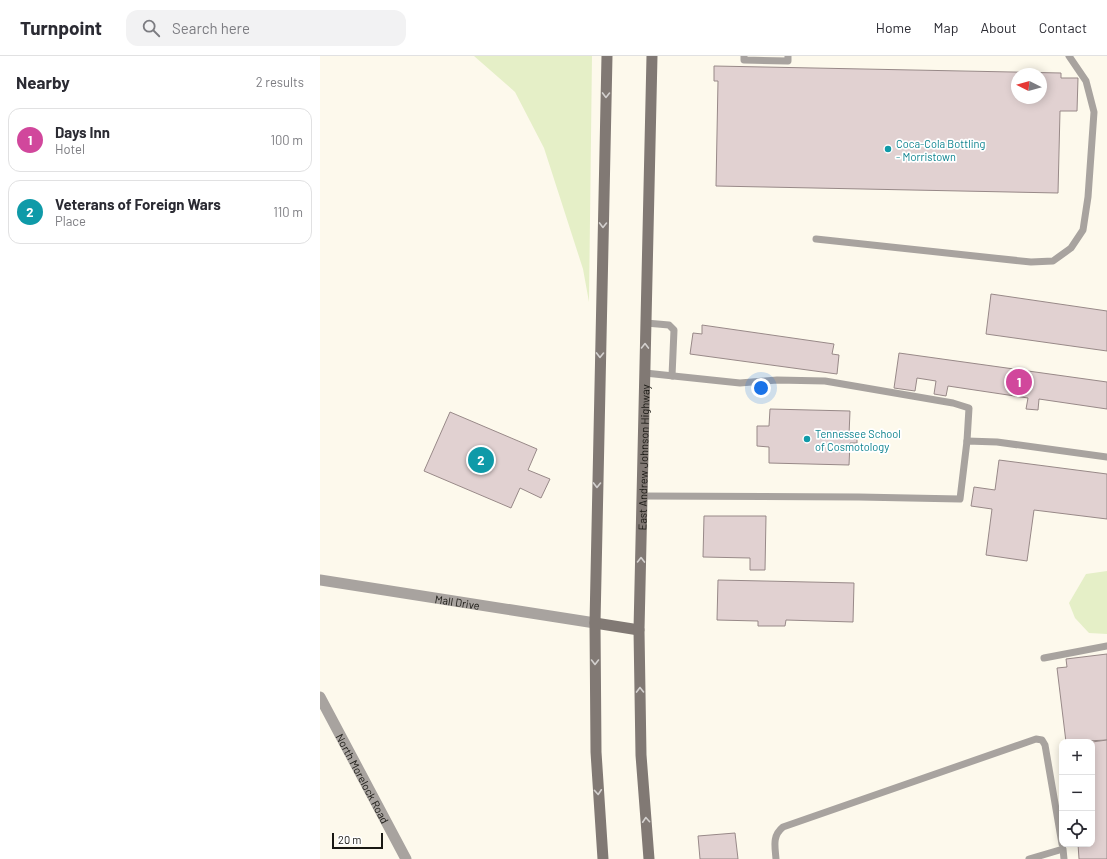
<!DOCTYPE html>
<meta charset="utf-8">
<style>
body{margin:0;font-family:Barlow,sans-serif;background:#f2f2f3;color:#2b2b33}
.controls{position:absolute;right:12px;bottom:12px;display:grid;overflow:hidden;border-radius:8px;box-shadow:0 2px 10px #0003}
.controls button{width:36px;height:36px;display:grid;place-items:center;padding:0;border:0;border-bottom:1px solid #e1e1e2;background:#fff;color:#2b2b33;font:20px sans-serif}
.compass{position:absolute;left:691px;top:12px;width:36px;height:36px;border-radius:50%;background:#fff;box-shadow:0 2px 10px #0003;rotate:276deg}
.scale{position:absolute;left:12px;bottom:10px;width:51px;box-sizing:border-box;padding-left:4px;border:2px solid #191813;border-top:0;font-size:11px;line-height:14px;white-space:nowrap;color:#191813;-webkit-text-stroke:3px #fff;paint-order:stroke}
.you{position:absolute;left:441px;top:332px;width:14px;height:14px;margin:-10px;border:3px solid #fff;border-radius:50%;background:#1a73e8;box-shadow:0 0 0 6px #1a73e833}
.badge{display:grid;place-items:center;width:26px;height:26px;border-radius:50%;background:#306d58;color:#fff;font-size:13px;font-weight:700}
.pin{position:absolute;translate:-50% -50%;border:2px solid #fff;box-shadow:0 1px 4px #0006}
.list{margin:0;padding:0;list-style:none}
h2{display:flex;justify-content:space-between;align-items:center;height:52px;margin:0;padding:0 16px;font-size:17px}
h2 small{font-size:13px;font-weight:400;color:#7c7c81}
.list li{display:grid;grid-template-columns:26px 1fr auto;gap:12px;align-items:center;box-sizing:border-box;height:64px;margin:0 8px 8px;padding:0 8px;border:1px solid #e1e1e2;border-radius:12px}
.list b{display:block;font-size:15px;white-space:nowrap}
.list p{margin:0;font-size:13px;white-space:nowrap;color:#7c7c81}
.list em{font-size:13px;font-style:normal;color:#7c7c81}
.icon{flex:none;width:22px;height:22px;fill:none;stroke:currentColor;stroke-width:2;stroke-linecap:round;stroke-linejoin:round}
.map{position:relative;flex:none;width:787px;height:803px;overflow:hidden}
header{display:flex;align-items:center;gap:24px;box-sizing:border-box;height:56px;padding:0 20px;background:#fff;border-bottom:1px solid #e1e1e2}
header strong{font-size:19px}
nav{display:flex;gap:22px;margin-inline-start:auto;font-size:14px}
.search{width:280px;height:36px;background:#f2f2f3;display:flex;align-items:center;gap:10px;box-sizing:border-box;padding:0 14px;border-radius:12px;color:#7c7c81;font-size:15px}
main{display:flex}
aside{flex:1;background:#fff}
.map>svg:first-child{display:block}
.green{fill:#e5efc7}
.building{fill:#e1d1d1;stroke:#988988;fill-rule:evenodd}
.lines{fill:none;stroke-linecap:round;stroke-linejoin:round}
.service{stroke:#a8a39f;stroke-width:7}
.minor{stroke:#a8a39f;stroke-width:11}
.secondary{stroke:#817974;stroke-width:11}
.oneway{stroke:#d3d0ce}
.culture-dot{fill:#0f9aa8;stroke:#fff;stroke-width:1.5}
.labels{text-anchor:middle;dominant-baseline:central;stroke-width:3.5;stroke-linejoin:round;paint-order:stroke}
.culture-label{font-size:11px;fill:#0d838f;stroke:#fff;text-anchor:start}
.street-label{font-size:11px;fill:#191813;stroke:#fff}
</style>
<header>
<strong>Turnpoint</strong>
<div class="search"><svg class="icon" aria-label="search" viewBox="0 0 24 24"><circle cx="10" cy="10" r="6"/><path d="M15 15l6 6"/></svg>Search here</div>
<nav><a>Home</a><a>Map</a><a>About</a><a>Contact</a></nav>
</header>
<main>
<aside>
<h2>Nearby<small>2 results</small></h2>
<ul class="list">
<li><span class="badge" style="background:#d1479c">1</span><div><b>Days Inn</b><p>Hotel</p></div><em>100 m</em></li>
<li><span class="badge" style="background:#0f9aa8">2</span><div><b>Veterans of Foreign Wars</b><p>Place</p></div><em>110 m</em></li>
</ul>
</aside>
<div class="map">
<svg width="787" height="803" viewBox="0 0 787 803">
<rect width="100%" height="100%" fill="#fdf9ec"/>
<g class="green">
<polygon points="154,0 272,0 269,246 263,213 224,92 195,36"/>
<polygon points="787,515 787,578 769,577 755,562 749,547 766,518"/>
</g>
<g class="building">
<path d="M394 10 741 17V22H758L757 55H740L738 137 396 130 398 25H394ZM697 18H721V42H697Z"/>
<polygon points="671,238 787,255 787,295 666,278"/>
<polygon points="382,269 514,288 512,298 519,299 517,318 370,298 373,277 382,278"/>
<polygon points="579,297 787,326 787,353 719,343 718,354 706,353 708,342 628,330 626,340 614,338 616,325 597,322 595,335 574,332"/>
<polygon points="450,353 530,355 529,379 537,379 537,387 530,387 529,409 449,407 449,391 437,390 437,370 449,370"/>
<polygon points="130,356 217,393 208,414 230,423 221,442 200,432 191,452 104,415"/>
<polygon points="679,404 787,418 787,463 714,454 707,505 666,499 672,453 651,450 654,431 675,434"/>
<polygon points="384,460 446,460 445,514 430,514 430,502 383,501"/>
<polygon points="398,524 534,527 533,566 466,564 465,570 438,570 438,565 397,564"/>
<polygon points="787,598 787,684 746,686 737,612 747,611 746,603"/>
<polygon points="787,684 787,803 759,803 758,788 772,788 772,686"/>
<polygon points="415,777 418,803 380,803 378,780"/>
</g>
<g class="lines">
<g class="service">
<polyline points="424,0 424,4 468,5 468,0"/>
<polyline points="496,183 711,206 733,205 751,192 763,174 768,141 774,56 766,25 749,0"/>
<polyline points="326,267 349,269 354,274 352,320"/>
<polyline points="325,317 420,327 457,324 505,325 633,347 649,352 647,385"/>
<polyline points="322,440 539,441 640,443 647,385 677,386 787,401"/>
<polyline points="724,602 787,590"/>
<path d="M456 803C455 790 452 780 463 771L716 683 722 684 725 689 742 788"/>
<polyline points="709,803 743,793 744,803"/>
</g>
<g class="minor">
<path id="s1" d="M0 524 275 567"/>
<path id="s2" d="M0 641 86 803"/>
</g>
<g class="secondary">
<polyline points="275,567 319,574"/>
<polyline points="283,803 276,696 275,567 287,0"/>
<path id="s3" d="M329 803 321 699 319 574 332 0"/>
</g>
</g>
<defs><path id="oneway-chevron" d="M-2-3.5L2.5 0L-2 3.5" fill="none" stroke-width="1.6" stroke-linecap="round" stroke-linejoin="round"/></defs>
<g class="oneway">
<use href="#oneway-chevron" transform="translate(286 39) rotate(91)"/>
<use href="#oneway-chevron" transform="translate(283 169) rotate(91)"/>
<use href="#oneway-chevron" transform="translate(325 290) rotate(-89)"/>
<use href="#oneway-chevron" transform="translate(280 299) rotate(91)"/>
<use href="#oneway-chevron" transform="translate(277 429) rotate(91)"/>
<use href="#oneway-chevron" transform="translate(321 504) rotate(-89)"/>
<use href="#oneway-chevron" transform="translate(275 606) rotate(90)"/>
<use href="#oneway-chevron" transform="translate(320 634) rotate(-91)"/>
<use href="#oneway-chevron" transform="translate(278 736) rotate(86)"/>
<use href="#oneway-chevron" transform="translate(326 764) rotate(-94)"/>
</g>
<g class="culture-dot">
<circle cx="568" cy="93" r="4"/>
<circle cx="487" cy="383" r="4"/>
</g>
<g class="labels">
<g class="culture-label">
<text x="576" y="87">Coca-Cola Bottling<tspan x="576" dy="13">- Morristown</tspan></text>
<text x="495" y="377">Tennessee School<tspan x="495" dy="13">of Cosmotology</tspan></text>
</g>
<g class="street-label">
<text stroke="none"><textPath href="#s3" startOffset="402">East Andrew Johnson Highway</textPath></text>
<text stroke="none"><textPath href="#s1" startOffset="139">Mall Drive</textPath></text>
<text stroke="none"><textPath href="#s2" startOffset="92">North Morelock Road</textPath></text>
</g>
</g>
</svg>
<div class="controls">
<button>+</button>
<button>−</button>
<button><svg class="icon" aria-label="locate" viewBox="0 0 24 24"><circle cx="12" cy="12" r="6"/><path d="M12 2v4M12 18v4M2 12h4M18 12h4"/></svg></button>
</div>
<svg class="compass" viewBox="-18 -18 36 36"><path d="M0-13l5 13h-10z" fill="#e53935"/><path d="M0 13l5-13h-10z" fill="#7c7c81"/></svg>
<div class="scale">20 m</div>
<div class="you"></div>
<div class="pin badge" style="left:699px;top:326px;background:#d1479c">1</div>
<div class="pin badge" style="left:161px;top:404px;background:#0f9aa8">2</div>
</div>
</main>
